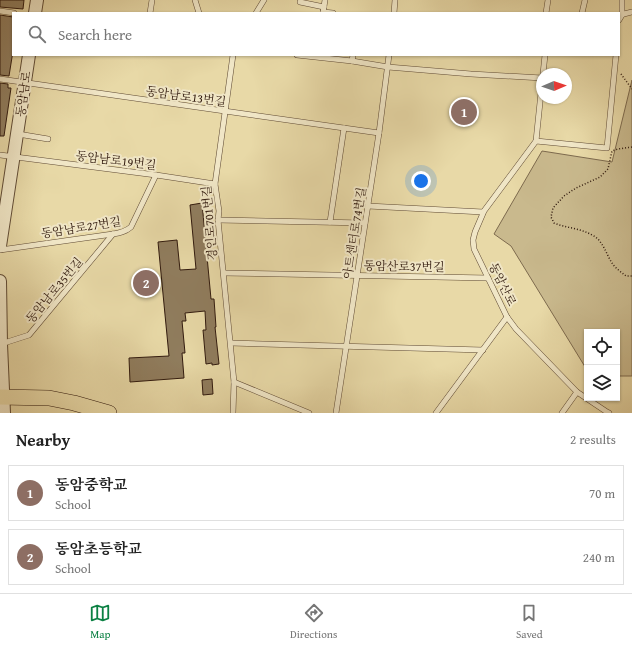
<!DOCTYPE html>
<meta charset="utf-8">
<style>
body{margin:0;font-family:"Gentium Book Plus","Noto Serif KR",serif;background:#f2f2f2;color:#222}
.controls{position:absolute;right:12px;bottom:12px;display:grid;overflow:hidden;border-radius:0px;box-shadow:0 1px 3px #0004}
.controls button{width:36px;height:36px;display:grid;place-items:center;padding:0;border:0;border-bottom:1px solid #e0e0e0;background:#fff;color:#222;font:20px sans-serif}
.compass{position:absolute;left:536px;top:68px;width:36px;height:36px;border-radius:50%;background:#fff;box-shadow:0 1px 3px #0004;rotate:88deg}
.you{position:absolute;left:421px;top:181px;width:14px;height:14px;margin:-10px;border:3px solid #fff;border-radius:50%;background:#1a73e8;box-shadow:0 0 0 6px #1a73e833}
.badge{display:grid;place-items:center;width:26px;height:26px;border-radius:50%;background:#0b8043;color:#fff;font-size:13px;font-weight:700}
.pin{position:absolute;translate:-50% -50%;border:2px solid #fff;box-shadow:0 1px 4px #0006}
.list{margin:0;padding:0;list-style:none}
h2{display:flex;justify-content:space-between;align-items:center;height:52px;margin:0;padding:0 16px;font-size:17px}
h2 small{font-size:13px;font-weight:400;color:#767676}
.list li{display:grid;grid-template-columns:26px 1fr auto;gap:12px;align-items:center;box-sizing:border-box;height:56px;margin:0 8px 8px;padding:0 8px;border:1px solid #e0e0e0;border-radius:0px}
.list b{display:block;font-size:15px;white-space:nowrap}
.list p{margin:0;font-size:13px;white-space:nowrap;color:#767676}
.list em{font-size:13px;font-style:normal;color:#767676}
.icon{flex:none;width:22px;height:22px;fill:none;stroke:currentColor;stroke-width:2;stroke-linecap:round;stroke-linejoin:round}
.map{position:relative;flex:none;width:632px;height:413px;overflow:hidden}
.search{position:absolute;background:#fff;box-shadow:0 1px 3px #0004;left:12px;right:12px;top:12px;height:44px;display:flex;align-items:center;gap:10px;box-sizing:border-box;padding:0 14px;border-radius:0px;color:#767676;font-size:15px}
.sheet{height:180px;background:#fff}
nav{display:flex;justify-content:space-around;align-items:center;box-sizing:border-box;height:56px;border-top:1px solid #e0e0e0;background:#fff;font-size:11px;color:#767676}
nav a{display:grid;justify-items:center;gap:2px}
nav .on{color:#0b8043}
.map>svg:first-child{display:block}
.green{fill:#c9b98d;stroke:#7d6a4e}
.building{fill:#907d5e;stroke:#311a0e}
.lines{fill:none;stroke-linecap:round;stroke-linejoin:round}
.service-casing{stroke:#5f4a34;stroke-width:6}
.tertiary-casing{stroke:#5f4a34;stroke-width:14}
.primary-casing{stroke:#311a0e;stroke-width:16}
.path{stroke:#311a0e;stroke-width:1.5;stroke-dasharray:1 2;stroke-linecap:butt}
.service{stroke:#f0e6c6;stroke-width:5}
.tertiary{stroke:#f0e6c6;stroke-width:12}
.primary{stroke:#e8d9a7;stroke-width:15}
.labels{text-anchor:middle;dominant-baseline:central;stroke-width:4;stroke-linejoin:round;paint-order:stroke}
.street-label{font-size:12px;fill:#311a0e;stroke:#f0e6c6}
</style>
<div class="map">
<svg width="632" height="413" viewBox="0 0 632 413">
<rect width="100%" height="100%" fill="#e8d9a7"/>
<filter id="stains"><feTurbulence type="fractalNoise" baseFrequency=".005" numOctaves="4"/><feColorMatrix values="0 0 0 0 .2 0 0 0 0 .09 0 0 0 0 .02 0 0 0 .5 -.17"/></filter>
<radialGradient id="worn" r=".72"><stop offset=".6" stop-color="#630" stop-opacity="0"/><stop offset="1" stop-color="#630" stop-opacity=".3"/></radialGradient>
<polygon class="green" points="632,80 632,376 617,376 617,332 587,332 587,370 511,246 494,234 542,151 612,162"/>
<g class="building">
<polygon points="0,0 24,0 23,9 0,7"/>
<polygon points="0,15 13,17 13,51 9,76 0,75"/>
<polygon points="0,83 8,84 8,88 11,88 4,136 0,136"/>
<polygon points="202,203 211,299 214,299 216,327 215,327 219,364 212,365 212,363 206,364 203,330 206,330 205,311 185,313 186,321 182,321 185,353 182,353 184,378 130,382 129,358 169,356 158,242 177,240 180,270 196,269 190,205"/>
<polygon points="212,379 213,394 203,395 202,380"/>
</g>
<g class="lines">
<g class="service-casing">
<g id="service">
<polyline points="195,0 199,13"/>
<polyline points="300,2 324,7"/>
<polyline points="0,11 14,13"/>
<polyline points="323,12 333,13"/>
<polyline points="150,13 152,0"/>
<polyline points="256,13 264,0"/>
<polyline points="323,13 325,0"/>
<polyline points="394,13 395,0"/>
<polyline points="546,13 548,0"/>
<polyline points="582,13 585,0"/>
<polyline points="620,15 632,12"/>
<polyline points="619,20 622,15 622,0"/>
<polyline points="297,55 352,61 388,67 471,74 542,78"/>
<polyline points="352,61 353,55"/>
<polyline points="543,74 545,55"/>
<polyline points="0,79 379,133"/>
<polyline points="542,83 536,141 484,211 475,232 473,240 474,249 507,317 516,329 577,392 607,412 609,413"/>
<polyline points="18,134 48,139"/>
<polyline points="536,141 607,148 616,55"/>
<polyline points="0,155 156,175 215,184"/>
<polyline points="368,206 483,212"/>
<polyline points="218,220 365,223"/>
<polyline points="330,222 344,128"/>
<path d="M0 250 113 234C120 233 125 232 131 227L156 175"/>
<polyline points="224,273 488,278"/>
<polyline points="231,343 483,350"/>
<polyline points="1,344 29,335 113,234"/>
<polyline points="234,382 309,413"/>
<polyline points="233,413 234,382 218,220 219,211 215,184 233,55"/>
<polyline points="336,413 379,133 389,55"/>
<polyline points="436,413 507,317"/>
<polyline points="562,413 577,392"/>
</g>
</g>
<g class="tertiary-casing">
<g id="tertiary">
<polyline points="35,13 37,0"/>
<polyline points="0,246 29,55"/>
<polyline points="0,281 1,344 4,413"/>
</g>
</g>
<g class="primary-casing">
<polyline id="primary" points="0,397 49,398 74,403 109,413"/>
</g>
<g class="path">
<polyline points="621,74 632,89"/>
<path d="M632 147 618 149 612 151 608 169 600 177 576 188 564 196 553 208 551 217 554 223C566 228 580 228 592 235 603 240 606 254 612 263 615 268 621 272 626 276H632"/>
</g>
<use href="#service" class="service"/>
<use href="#tertiary" class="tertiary"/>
<use href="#primary" class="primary"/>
</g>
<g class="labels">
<g class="street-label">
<text transform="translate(23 94) rotate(-82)">동암남로</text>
<text transform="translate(186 96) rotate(8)">동암남로13번길</text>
<text transform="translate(116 160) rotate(7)">동암남로19번길</text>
<text transform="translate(209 223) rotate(-95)">경인로701번길</text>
<text transform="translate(81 227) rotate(-9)">동암남로27번길</text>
<text transform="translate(354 233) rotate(-81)">아트센터로74번길</text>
<text transform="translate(404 266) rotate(1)">동암산로37번길</text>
<text transform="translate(503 284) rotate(64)">동암산로</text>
<text transform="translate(54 290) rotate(-50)">동암남로35번길</text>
</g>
</g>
<rect width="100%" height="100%" filter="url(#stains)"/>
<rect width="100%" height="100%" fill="url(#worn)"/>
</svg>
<div class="controls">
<button><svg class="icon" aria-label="locate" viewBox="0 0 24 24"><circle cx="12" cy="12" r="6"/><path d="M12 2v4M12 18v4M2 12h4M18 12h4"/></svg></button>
<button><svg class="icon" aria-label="layers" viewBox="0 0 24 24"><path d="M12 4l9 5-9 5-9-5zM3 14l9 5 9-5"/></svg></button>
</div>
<svg class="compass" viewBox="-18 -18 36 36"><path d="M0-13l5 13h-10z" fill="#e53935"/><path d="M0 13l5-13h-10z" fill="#767676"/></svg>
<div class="you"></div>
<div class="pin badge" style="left:464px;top:112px;background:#8d6e63">1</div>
<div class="pin badge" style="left:146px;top:283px;background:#8d6e63">2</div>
<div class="search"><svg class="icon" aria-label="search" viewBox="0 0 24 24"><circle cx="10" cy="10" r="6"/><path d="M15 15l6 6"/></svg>Search here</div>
</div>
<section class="sheet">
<h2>Nearby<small>2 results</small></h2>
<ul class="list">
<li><span class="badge" style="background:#8d6e63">1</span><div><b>동암중학교</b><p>School</p></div><em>70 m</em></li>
<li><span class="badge" style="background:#8d6e63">2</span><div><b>동암초등학교</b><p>School</p></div><em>240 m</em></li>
</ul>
</section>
<nav>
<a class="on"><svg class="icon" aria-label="map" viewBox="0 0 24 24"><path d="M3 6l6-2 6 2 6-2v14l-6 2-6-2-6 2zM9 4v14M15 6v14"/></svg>Map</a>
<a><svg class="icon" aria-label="directions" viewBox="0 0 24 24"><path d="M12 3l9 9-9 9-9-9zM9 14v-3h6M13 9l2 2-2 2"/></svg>Directions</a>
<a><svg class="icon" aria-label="saved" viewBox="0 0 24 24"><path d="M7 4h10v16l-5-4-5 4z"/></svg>Saved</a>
</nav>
